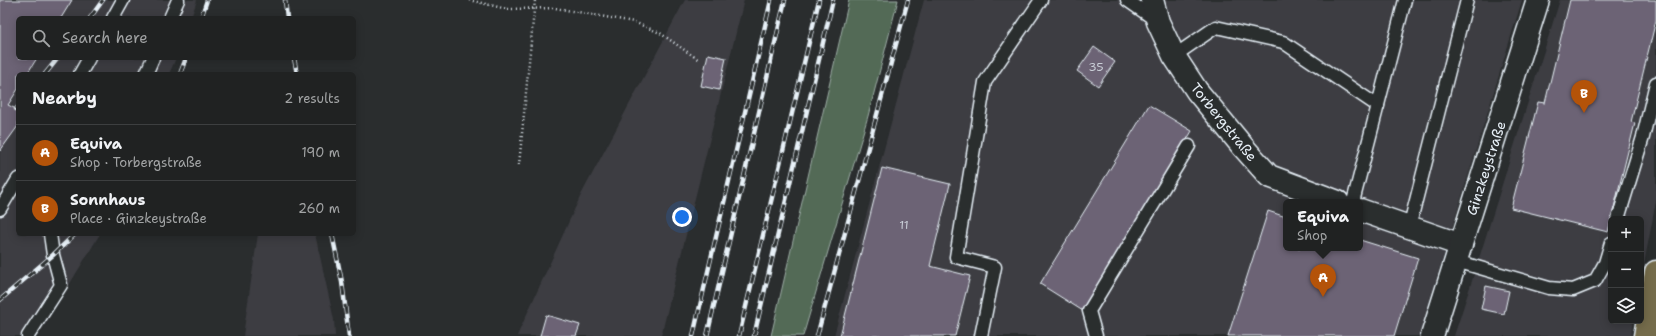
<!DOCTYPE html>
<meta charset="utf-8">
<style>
body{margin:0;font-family:"Shantell Sans",sans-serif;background:#282a2a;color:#f1f3f6}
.controls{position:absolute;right:12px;bottom:12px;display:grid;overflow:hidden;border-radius:6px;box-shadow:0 2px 10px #0003}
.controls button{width:36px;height:36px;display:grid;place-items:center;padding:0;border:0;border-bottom:1px solid #3d3f40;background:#202222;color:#f1f3f6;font:20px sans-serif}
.you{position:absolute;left:682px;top:217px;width:14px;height:14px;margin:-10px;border:3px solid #fff;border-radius:50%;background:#1a73e8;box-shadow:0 0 0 6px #1a73e833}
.badge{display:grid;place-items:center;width:26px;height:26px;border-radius:50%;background:#b45309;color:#fff;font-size:13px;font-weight:700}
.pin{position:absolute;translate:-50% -33px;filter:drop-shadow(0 1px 2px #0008)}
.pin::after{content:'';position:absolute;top:21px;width:14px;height:12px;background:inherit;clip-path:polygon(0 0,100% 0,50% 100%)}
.popup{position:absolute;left:1283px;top:199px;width:80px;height:52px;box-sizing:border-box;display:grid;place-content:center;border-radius:6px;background:#202222;filter:drop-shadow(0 1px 3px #0005);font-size:13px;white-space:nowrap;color:#a2a4a5}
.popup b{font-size:15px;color:#f1f3f6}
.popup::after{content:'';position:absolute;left:50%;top:100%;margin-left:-8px;border:8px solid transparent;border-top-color:#202222}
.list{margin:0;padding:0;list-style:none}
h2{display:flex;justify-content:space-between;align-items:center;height:52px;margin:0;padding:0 16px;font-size:17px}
h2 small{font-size:13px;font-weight:400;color:#a2a4a5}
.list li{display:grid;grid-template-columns:26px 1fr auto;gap:12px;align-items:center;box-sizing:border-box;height:56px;padding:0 16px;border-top:1px solid #3d3f40}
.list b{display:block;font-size:15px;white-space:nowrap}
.list p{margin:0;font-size:13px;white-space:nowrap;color:#a2a4a5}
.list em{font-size:13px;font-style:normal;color:#a2a4a5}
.icon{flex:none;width:22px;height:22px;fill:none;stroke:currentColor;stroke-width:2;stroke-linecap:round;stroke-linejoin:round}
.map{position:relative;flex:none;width:1656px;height:336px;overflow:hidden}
.search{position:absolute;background:#202222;box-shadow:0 2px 10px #0003;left:16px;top:16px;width:340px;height:44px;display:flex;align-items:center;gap:10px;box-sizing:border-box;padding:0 14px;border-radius:6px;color:#a2a4a5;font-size:15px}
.panel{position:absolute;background:#202222;box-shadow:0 2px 10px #0003;left:16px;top:72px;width:340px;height:164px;border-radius:6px}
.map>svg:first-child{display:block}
.built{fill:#3e3e43;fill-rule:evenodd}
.green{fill:#536a56;stroke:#9eaea7}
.building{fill:#6c6474;stroke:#e8f1f8}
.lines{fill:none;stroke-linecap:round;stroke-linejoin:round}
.lane-casing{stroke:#e8f1f8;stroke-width:15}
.street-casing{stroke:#e8f1f8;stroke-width:25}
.secondary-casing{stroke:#e8f1f8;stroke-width:25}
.primary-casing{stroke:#e8f1f8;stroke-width:25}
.path{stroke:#e8f1f8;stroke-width:2.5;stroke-dasharray:1 3;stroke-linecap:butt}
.lane{stroke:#2a2d2e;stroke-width:12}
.street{stroke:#2a2d2e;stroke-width:22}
.secondary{stroke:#2a2d2e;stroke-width:22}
.primary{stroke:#746c4b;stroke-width:22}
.rail-casing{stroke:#e8f1f8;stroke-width:4.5}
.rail{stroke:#2a2d2e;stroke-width:3;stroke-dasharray:9;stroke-linecap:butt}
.labels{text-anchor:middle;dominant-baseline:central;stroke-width:3;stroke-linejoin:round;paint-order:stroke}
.number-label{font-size:12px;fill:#c9ced7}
.street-label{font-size:14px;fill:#e8f1f8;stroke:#2a2d2e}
</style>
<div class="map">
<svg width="1656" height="336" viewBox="0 0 1656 336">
<rect width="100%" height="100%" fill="#2a2d2e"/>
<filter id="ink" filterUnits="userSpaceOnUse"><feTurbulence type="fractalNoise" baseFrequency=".025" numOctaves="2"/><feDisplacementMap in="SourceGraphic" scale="8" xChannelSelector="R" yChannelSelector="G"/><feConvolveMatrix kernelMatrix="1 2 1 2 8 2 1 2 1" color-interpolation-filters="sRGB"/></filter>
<g filter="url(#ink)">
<g class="built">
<polygon points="0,0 197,0 191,18 18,18 18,58 176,58 169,74 18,74 18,234 100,234 38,336 0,336"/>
<polygon points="685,0 744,0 661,336 517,336 581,195"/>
<path d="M924 0H1522L1419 336H834ZM1286 202H1360V248H1286Z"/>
<polygon points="1560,0 1656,0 1656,201 1641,280 1641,219 1611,219 1611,321 1633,321 1631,336 1454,336 1471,284"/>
<polygon points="258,234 315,234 334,320 335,336 243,336"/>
</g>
<polygon class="green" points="849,0 898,0 868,116 803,336 771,336"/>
<g class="building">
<polygon points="0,0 72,0 61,18 18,18 18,58 37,58 27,74 18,74 18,89 8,105 18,110 18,126 0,151"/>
<polygon points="1570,0 1656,0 1656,20 1631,122 1635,123 1608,232 1511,208 1538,102 1545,103"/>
<polygon points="1094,47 1115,62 1098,86 1077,71"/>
<polygon points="708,54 726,58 719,90 701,86"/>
<polygon points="1149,105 1192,131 1083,311 1040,284"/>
<polygon points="882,168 950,184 930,266 970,276 955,336 840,336"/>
<polygon points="1268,211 1286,217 1286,248 1360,248 1360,240 1418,258 1394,336 1228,336"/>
<polygon points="1486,286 1509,291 1504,314 1481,309"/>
<polygon points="546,315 580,325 576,336 540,336"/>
</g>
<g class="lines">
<g class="lane-casing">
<g id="lane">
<polyline points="1127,0 1157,21"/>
<polyline points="113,18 123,0"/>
<polyline points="170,18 178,0"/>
<polyline points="1174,56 1216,27 1283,42 1378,106"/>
<polyline points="80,74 89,58"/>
<polyline points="146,74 153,58"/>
<polyline points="1353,202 1405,0"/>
<polyline points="0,209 18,179"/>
<polyline points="1618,219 1643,137 1656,83"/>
<polyline points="1409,228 1467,0"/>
<polyline points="1456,261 1549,288 1573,290 1595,281 1605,263 1611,243"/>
<polyline points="28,336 61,285 53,255 50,234"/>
<polyline points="981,336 995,267 956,257 985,82 1041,0"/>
<polyline points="1096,336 1089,311 1189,146"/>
</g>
</g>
<g class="street-casing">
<g id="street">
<polyline points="1152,0 1158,22 1174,56 1197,91 1244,148 1269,176 1338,202"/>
<polyline points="1360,210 1461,245"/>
</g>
</g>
<g class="secondary-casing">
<polyline id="secondary" points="1432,336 1538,0"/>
</g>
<g class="primary-casing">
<polyline id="primary" points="1645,336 1656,272"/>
</g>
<g class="path">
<polyline points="469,0 507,9 555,8 634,22 660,33 699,60"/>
<polyline points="519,165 535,0"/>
</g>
<use href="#lane" class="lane"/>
<use href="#street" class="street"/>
<use href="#secondary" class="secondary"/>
<use href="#primary" class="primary"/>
<g class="rail-casing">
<g id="rail">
<polyline points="285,0 287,18"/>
<polyline points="90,18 103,0"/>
<polyline points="201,18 207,0"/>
<polyline points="294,58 297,74"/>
<polyline points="45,74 58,58"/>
<polyline points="180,74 186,58"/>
<polyline points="16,109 18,107"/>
<polyline points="332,234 342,282 349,336"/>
<polyline points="0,300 53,255 75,234"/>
<polyline points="693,336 771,0"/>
<polyline points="707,336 785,0"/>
<polyline points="739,336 819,0"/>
<polyline points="754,336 833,0"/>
<polyline points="817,336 908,0"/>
</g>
</g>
<use href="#rail" class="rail"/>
</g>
</g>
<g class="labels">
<g class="number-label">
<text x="1096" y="67">35</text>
<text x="904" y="225">11</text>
</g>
<g class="street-label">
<text transform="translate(1224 122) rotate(51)">Torbergstraße</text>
<text transform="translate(1486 168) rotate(-72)">Ginzkeystraße</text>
</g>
</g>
</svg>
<div class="controls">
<button>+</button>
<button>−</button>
<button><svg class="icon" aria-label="layers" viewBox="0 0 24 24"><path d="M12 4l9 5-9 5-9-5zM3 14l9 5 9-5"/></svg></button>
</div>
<div class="you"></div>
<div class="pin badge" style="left:1323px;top:297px">A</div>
<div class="popup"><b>Equiva</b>Shop</div>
<div class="pin badge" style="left:1584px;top:113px">B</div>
<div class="search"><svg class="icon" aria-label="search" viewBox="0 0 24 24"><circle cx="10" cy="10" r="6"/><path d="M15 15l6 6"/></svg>Search here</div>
<section class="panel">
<h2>Nearby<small>2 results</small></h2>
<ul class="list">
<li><span class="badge">A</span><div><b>Equiva</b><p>Shop · Torbergstraße</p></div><em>190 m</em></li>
<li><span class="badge">B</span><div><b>Sonnhaus</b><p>Place · Ginzkeystraße</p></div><em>260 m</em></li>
</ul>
</section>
</div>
